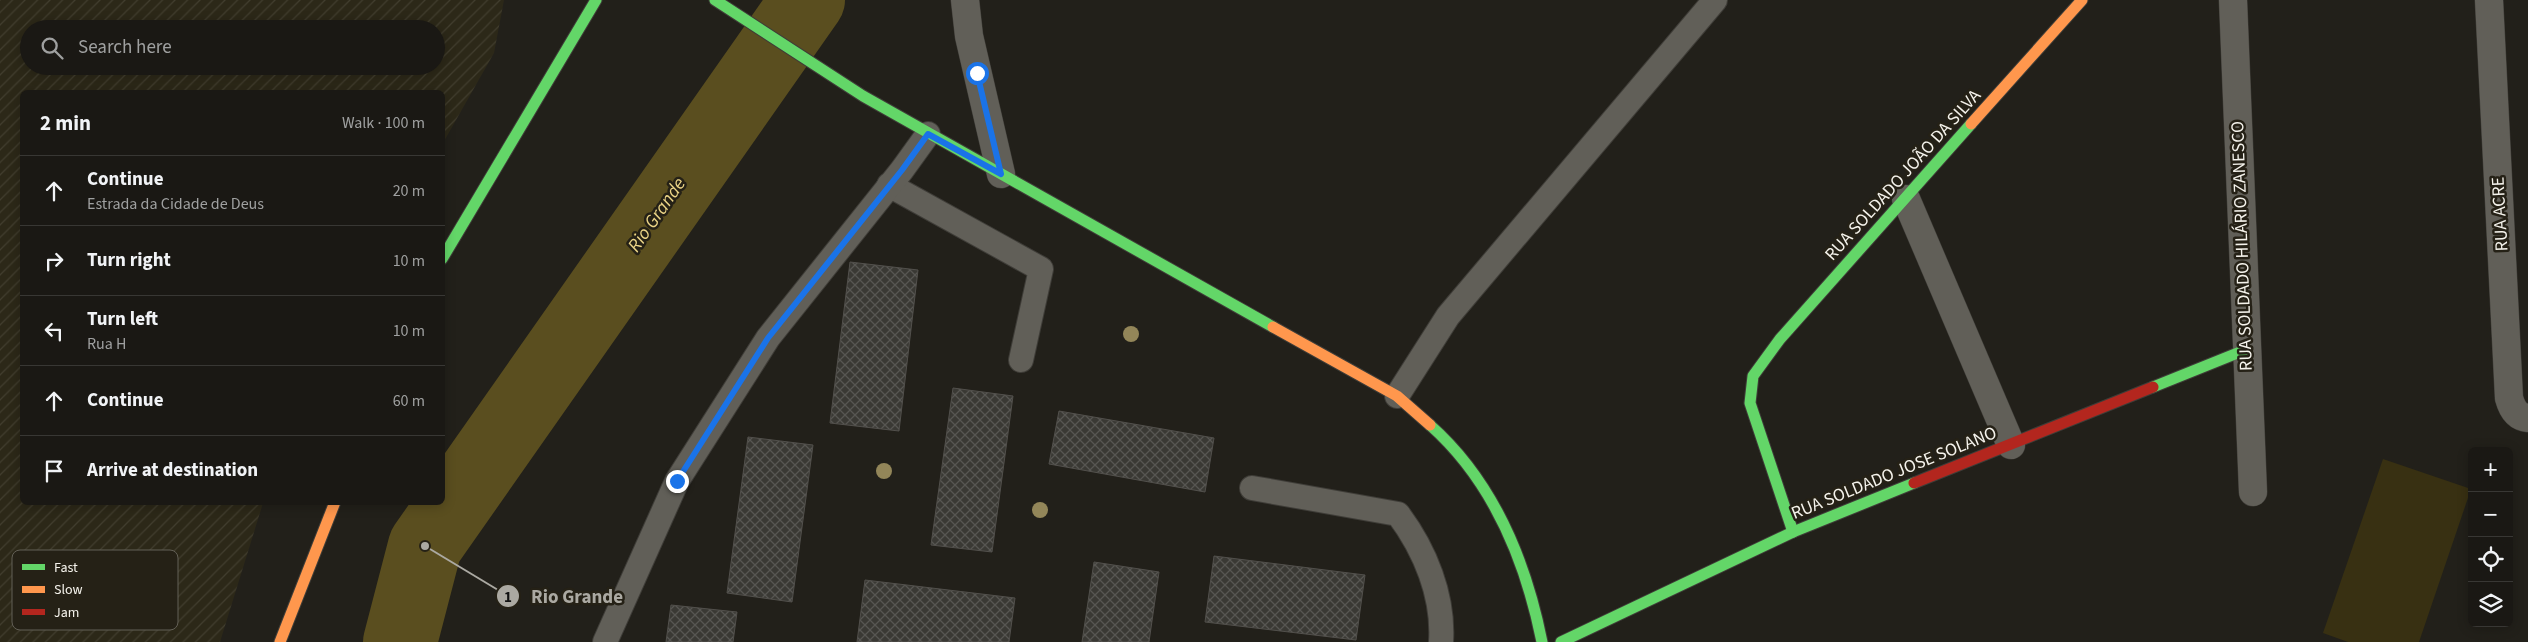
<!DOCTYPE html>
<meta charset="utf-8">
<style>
body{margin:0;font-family:"Source Sans 3",sans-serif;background:#23211d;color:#f1f3f6}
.controls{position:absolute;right:15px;bottom:15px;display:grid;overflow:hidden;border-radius:8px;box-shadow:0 2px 12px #0003}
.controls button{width:45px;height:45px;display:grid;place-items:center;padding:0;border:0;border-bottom:1px solid #383734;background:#1a1814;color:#f1f3f6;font:25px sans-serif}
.stop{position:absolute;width:15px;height:15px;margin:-11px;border:4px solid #1a73e8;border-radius:50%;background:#fff}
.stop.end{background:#1a73e8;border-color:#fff;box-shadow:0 1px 5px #0008}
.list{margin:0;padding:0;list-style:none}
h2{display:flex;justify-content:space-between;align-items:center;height:65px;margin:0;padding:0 20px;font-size:21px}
h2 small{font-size:16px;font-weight:400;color:#9fa0a0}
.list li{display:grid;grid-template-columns:32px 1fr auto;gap:15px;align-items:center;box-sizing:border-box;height:70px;padding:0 20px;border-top:1px solid #383734}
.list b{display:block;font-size:19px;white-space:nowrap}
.list p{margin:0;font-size:16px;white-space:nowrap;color:#9fa0a0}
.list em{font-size:16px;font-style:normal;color:#9fa0a0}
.icon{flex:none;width:28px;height:28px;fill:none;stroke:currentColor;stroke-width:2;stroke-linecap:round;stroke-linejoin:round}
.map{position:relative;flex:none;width:2528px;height:642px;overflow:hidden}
.search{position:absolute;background:#1a1814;box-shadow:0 2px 12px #0003;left:20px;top:20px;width:425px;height:55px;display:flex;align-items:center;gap:12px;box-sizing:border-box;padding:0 18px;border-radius:28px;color:#9fa0a0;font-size:19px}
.panel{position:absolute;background:#1a1814;box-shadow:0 2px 12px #0003;left:20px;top:90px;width:425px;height:415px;border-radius:8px}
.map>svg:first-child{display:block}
.industrial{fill:url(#industrial-furrows);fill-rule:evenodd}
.grass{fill:#383012}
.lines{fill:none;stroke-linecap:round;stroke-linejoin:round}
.river{stroke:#5a4e1f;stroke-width:74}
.building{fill:url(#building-cross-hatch);stroke:#52504c}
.lane-casing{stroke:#3f3d38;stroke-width:26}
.street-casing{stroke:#3f3d38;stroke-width:29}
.fast-casing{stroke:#3f3d38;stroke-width:13}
.slow-casing{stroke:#3f3d38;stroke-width:13}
.jam-casing{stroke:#3f3d38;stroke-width:13}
.lane{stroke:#615f58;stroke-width:24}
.street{stroke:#615f58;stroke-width:28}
.fast{stroke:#63d668;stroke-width:11}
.slow{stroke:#ff974d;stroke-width:11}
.jam{stroke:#b3261e;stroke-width:11}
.tree{fill:#938659}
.route{stroke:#1a73e8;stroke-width:6}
.labels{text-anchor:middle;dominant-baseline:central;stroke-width:5;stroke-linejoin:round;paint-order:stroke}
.street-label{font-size:18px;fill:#f5f3ec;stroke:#252116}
.water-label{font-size:19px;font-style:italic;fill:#ecd587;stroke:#252116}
.key{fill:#252116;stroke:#636056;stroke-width:1}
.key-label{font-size:14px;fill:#f5f3ec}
.leader{fill:none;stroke:#aba9a2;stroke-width:2}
.callout-dot{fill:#aba9a2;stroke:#252116;stroke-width:2}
.mark-label{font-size:15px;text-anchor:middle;font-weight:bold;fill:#111}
.callout-label{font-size:19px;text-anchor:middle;font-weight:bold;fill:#aba9a2;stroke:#252116;stroke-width:5;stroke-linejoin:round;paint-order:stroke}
</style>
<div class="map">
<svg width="2528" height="642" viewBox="0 0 2528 642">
<defs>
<pattern id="industrial-furrows" width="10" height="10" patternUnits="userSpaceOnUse" patternTransform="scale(1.25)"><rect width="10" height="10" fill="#2c2818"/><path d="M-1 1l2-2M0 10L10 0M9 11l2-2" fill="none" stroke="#413d2e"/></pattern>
<pattern id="building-cross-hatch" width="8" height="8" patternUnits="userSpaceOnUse" patternTransform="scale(1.25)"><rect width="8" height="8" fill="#3a3934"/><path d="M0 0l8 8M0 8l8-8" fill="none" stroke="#575652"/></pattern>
</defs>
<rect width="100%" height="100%" fill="#22201a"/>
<path class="industrial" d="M0 0H504L494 53 443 143 442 92H22V502L263 503 220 642H0ZM29 29H436V66H29Z"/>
<polygon class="grass" points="2383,459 2471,489 2419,642 2348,642 2323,633"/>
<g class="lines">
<polyline class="river" points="400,642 425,546 808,0"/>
</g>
<g class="building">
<polygon points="850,262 918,270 899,431 830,423"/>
<polygon points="953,388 1013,396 992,552 931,545"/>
<polygon points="1059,411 1214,438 1205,492 1049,464"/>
<polygon points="748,437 813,445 792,602 727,593"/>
<polygon points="1214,556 1365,575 1356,640 1205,622"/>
<polygon points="1094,562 1159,572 1149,642 1082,642"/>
<polygon points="865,580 1015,598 1009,642 857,642"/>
<polygon points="671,605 737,612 733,642 666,642"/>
</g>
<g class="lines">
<g class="lane-casing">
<g id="lane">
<polyline points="889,185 1041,269 1021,360"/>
<polyline points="1397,396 1448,316 1715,0"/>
<path d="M1252 488 1398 514C1425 550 1444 596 1441 642"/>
<polyline points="605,642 677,481 768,338 902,170 928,134"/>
</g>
</g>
<g class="street-casing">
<g id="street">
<polyline points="965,0 969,36 1001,174"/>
<polyline points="2233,0 2253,492"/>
<path d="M2489 0 2509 398C2512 409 2517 417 2528 418"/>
<polyline points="1906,199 2011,445"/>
</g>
</g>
<g class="fast-casing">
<g id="fast">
<polyline points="715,0 863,96 1273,327"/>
<polyline points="442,259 596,0"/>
<polyline points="2153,387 2245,350"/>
<path d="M1430 425C1493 481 1526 562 1542 642"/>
<polyline points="1793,532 1750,403 1753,376 1780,339 1971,124"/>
<polyline points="1561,642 1793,532 1914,483"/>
</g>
</g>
<g class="slow-casing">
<g id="slow">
<polyline points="1971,124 2082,0"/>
<polyline points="1273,327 1397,396 1430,425"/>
<polyline points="280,642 335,502"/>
</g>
</g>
<g class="jam-casing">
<polyline id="jam" points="1914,483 2153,387"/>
</g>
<use href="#lane" class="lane"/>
<use href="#street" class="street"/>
<use href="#fast" class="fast"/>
<use href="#slow" class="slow"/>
<use href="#jam" class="jam"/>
</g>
<g class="tree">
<circle cx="1131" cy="334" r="8"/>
<circle cx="884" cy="471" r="8"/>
<circle cx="1040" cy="510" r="8"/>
</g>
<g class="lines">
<polyline class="route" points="677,481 768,338 902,170 928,134 1001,174 977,73"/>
</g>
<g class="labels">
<g class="street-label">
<text transform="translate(1903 175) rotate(-48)">RUA SOLDADO JOÃO DA SILVA</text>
<text transform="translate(2500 214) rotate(-93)">RUA ACRE</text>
<text transform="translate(2242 246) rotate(-92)">RUA SOLDADO HILÁRIO ZANESCO</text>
<text transform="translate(1894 473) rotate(-22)">RUA SOLDADO JOSE SOLANO</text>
</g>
<g class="water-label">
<text transform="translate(657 215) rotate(-55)">Rio Grande</text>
</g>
</g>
<rect x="12" y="550" width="166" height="80" rx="8" class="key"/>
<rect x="22" y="564" width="23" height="6" fill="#63d668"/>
<rect x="22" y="586" width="23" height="7" fill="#ff974d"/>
<rect x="22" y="609" width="23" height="6" fill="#b3261e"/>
<g class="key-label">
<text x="54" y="572">Fast</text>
<text x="54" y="594">Slow</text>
<text x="54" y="617">Jam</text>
</g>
<path class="leader" d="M425 546L508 596"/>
<g class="callout-dot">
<circle cx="425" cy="546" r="5"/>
<circle cx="508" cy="596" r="12"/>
</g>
<g class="mark-label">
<text x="508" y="602">1</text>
</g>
<g class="callout-label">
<text x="577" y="603">Rio Grande</text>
</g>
</svg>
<div class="controls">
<button>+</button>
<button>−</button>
<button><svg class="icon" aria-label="locate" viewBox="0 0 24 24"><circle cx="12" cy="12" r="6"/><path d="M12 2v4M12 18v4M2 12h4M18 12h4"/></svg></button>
<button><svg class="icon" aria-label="layers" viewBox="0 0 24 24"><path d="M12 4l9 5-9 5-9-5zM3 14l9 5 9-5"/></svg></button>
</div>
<div class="stop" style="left:977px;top:73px"></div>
<div class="stop end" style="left:677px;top:481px"></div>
<div class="search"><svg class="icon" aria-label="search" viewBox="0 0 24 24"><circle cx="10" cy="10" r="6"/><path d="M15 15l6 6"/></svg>Search here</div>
<section class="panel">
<h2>2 min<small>Walk · 100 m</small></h2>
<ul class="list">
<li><svg class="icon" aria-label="ahead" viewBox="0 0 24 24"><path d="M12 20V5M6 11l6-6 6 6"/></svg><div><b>Continue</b><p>Estrada da Cidade de Deus</p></div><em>20 m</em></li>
<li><svg class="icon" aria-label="right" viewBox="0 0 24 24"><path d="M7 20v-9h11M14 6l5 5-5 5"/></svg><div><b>Turn right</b></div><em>10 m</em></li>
<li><svg class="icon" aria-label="left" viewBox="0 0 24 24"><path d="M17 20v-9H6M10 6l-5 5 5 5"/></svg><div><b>Turn left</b><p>Rua H</p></div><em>10 m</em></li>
<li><svg class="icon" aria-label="ahead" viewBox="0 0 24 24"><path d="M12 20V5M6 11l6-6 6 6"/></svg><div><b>Continue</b></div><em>60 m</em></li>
<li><svg class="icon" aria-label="arrive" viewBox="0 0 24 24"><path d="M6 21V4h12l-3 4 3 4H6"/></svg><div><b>Arrive at destination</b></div></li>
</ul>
</section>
</div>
